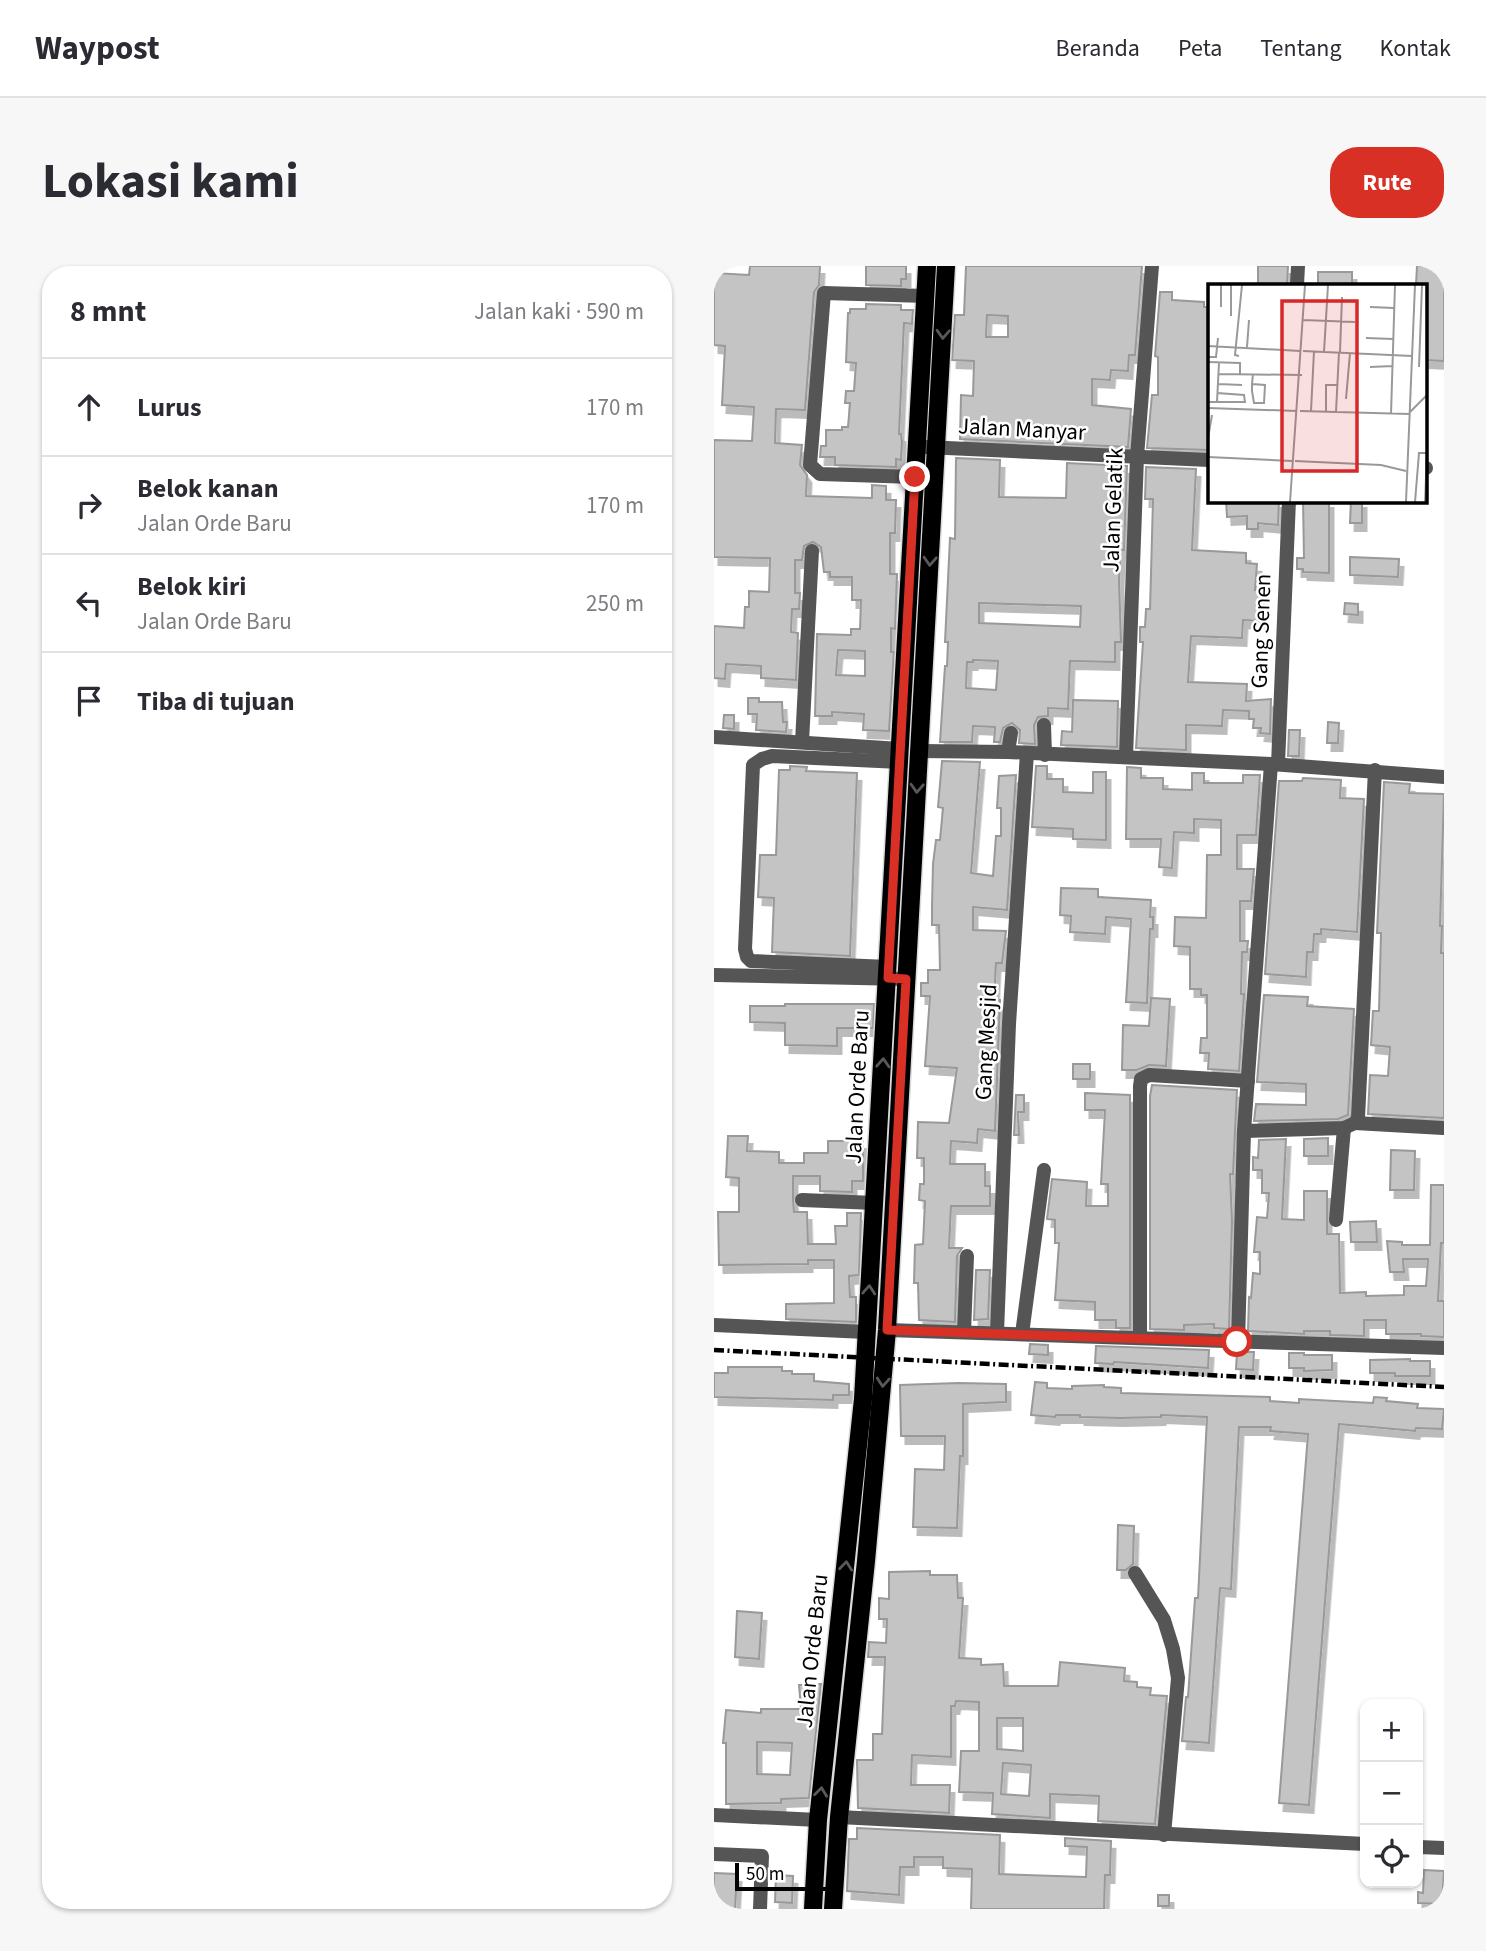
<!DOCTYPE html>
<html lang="id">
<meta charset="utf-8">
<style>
body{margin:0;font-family:"Source Sans 3",sans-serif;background:#f7f7f7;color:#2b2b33}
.controls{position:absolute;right:21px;bottom:21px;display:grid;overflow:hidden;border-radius:14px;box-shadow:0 2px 5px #0004}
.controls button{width:63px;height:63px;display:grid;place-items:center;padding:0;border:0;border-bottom:2px solid #e1e1e2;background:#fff;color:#2b2b33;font:35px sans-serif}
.scale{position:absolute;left:21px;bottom:18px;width:107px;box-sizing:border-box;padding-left:7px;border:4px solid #000;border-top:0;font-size:19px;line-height:24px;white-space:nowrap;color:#000;-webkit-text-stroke:5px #fff;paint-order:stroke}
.stop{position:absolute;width:21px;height:21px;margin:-16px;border:5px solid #d93025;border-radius:50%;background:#fff}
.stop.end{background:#d93025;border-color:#fff;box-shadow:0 2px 7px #0008}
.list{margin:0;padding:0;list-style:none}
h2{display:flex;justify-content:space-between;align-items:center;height:91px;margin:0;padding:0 28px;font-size:30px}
h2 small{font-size:23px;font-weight:400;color:#7c7c81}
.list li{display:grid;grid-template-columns:46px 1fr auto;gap:21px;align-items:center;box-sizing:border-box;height:98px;padding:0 28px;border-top:2px solid #e1e1e2}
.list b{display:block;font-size:26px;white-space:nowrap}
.list p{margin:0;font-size:23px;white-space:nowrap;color:#7c7c81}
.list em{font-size:23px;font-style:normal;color:#7c7c81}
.icon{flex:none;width:38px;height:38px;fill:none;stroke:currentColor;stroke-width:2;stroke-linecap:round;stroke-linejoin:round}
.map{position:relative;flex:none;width:730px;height:1643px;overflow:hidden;border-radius:28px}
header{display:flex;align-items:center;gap:42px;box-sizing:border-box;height:98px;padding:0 35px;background:#fff;border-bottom:2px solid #e1e1e2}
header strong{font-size:33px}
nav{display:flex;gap:38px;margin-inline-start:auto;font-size:24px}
.intro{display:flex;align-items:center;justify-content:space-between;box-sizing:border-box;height:168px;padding:0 42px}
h1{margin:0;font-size:49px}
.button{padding:18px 32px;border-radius:28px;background:#d93025;color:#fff;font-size:24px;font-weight:700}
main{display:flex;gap:42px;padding:0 42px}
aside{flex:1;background:#fff;border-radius:28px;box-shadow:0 2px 5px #0004}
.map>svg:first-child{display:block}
.building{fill:#c4c4c4;stroke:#999;stroke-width:2;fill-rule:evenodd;filter:url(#shadow)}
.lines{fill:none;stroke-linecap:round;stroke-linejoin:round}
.major-casing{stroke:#dbdbdb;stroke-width:21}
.minor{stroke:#555;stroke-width:14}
.major{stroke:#000;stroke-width:18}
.rail{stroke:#000;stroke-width:4.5;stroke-dasharray:10 3.5 2 3.5;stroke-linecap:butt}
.oneway{stroke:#595959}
.route{stroke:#d93025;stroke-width:9}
.labels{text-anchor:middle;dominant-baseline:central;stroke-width:5;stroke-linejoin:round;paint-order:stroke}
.street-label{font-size:23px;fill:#000;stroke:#fff}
.inset-road{fill:none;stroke:#999;stroke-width:2}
.view{fill:#d62828;fill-opacity:0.15;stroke:#d62828;stroke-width:3.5}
.inset-edge{fill:none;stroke:#000;stroke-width:3.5}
</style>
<header>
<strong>Waypost</strong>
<nav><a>Beranda</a><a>Peta</a><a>Tentang</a><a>Kontak</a></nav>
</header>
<div class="intro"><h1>Lokasi kami</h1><a class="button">Rute</a></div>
<main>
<aside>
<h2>8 mnt<small>Jalan kaki · 590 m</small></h2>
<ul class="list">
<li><svg class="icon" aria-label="ahead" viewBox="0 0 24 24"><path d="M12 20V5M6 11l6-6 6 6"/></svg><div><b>Lurus</b></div><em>170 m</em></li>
<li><svg class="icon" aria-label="right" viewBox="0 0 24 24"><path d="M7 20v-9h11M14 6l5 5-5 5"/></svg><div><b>Belok kanan</b><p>Jalan Orde Baru</p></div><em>170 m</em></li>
<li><svg class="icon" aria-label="left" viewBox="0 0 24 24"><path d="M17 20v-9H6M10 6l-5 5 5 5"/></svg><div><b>Belok kiri</b><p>Jalan Orde Baru</p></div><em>250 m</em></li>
<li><svg class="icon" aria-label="arrive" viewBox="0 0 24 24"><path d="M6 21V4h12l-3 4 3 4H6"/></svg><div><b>Tiba di tujuan</b></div></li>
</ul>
</aside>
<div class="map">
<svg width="730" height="1643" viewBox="0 0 730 1643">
<defs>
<filter id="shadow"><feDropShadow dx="4.5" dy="8" stdDeviation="0" flood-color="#0004"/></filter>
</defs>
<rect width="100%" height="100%" fill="#fff"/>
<g class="building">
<path d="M36 0H106L105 19 100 26 91 144 62 143 61 177 88 179 86 199 93 209 92 230 158 232V219L172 220V234H182L181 267H176V308H183L181 363 177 362V386H180L175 465 149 464 150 448 118 446V450H101L103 368 137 369V363H146L147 334H138V311H116V306H110L107 281 99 276 90 280 88 294H81V327H86L85 343H78L77 366 84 367 82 414 47 412V400L12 398 11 413 0 412V360L30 362 31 341H35V325L55 326 56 292 0 291V174L38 175 40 141 8 139 11 80 0 79V7L35 9ZM124 384 151 385V410L122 409Z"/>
<polygon points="152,0 192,0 192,13 187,13 187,20 152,19"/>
<path d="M252 0H428L421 89H415L414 105 397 104 396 114 378 113V139L417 143 414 181 246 173 247 129 259 130 260 95 238 94 241 49H250ZM273 49 294 50V71H272Z"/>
<polygon points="544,0 574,0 573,19 544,19"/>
<polygon points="703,0 730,0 730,95 711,94 711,19 702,19"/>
<rect x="604" y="6" width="34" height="13"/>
<polygon points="446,26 458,26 458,34 490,36 490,41 495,41 495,184 433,182 438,129 444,129 444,91 441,90"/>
<polygon points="152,38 187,39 187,44 199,44 198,58 190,57 185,168 187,168 188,176 187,194 182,193 182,201 121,199 121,191 106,191 107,180 112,180 112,164 128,164 128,161 134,161 136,137 131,137 132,125 140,125 142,97 132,96 134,47 136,47 136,43 152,43"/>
<path d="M242 192 286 194 285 231 352 232 353 197 413 200 410 284H407L405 314 407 376H401V396L356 395 354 443 334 442V450L324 451 320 459 321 478 305 477 306 464 298 457 289 462 286 476H280L281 461 259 460 258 476H226L231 400H233L234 376H231L236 272 241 273ZM265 337 367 340 366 361 265 357ZM259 394 284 395 282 424 252 422 253 396H259Z"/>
<polygon points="432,201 482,203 478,284 532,287 532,297 543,298 541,324 548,324 546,355 529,354 528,372 477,370 474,416 533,418 532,435 557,433 556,468 546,467 547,462 539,462 540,453 535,453 535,445 509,444 508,460 472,459 472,484 422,482 429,376 426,376 426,361 431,361 432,343 436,343 437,308 439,233 431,233"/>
<polygon points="512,234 565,234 564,259 544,257 544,263 533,263 533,250 513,251"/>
<polygon points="589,234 615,234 615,307 589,306 589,303 583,303 583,292 590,292"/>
<polygon points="637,234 648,234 648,257 636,257"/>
<polygon points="636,291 685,293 684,311 636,309"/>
<polygon points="631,337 644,338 644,349 630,348"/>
<polygon points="34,432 45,432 45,436 68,436 69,456 73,456 72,466 42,464 43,448 34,448"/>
<polygon points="359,434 404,435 403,481 347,479 348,465 358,466"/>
<polygon points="10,449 20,449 20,463 9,462"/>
<polygon points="614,456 625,457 624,477 613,477"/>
<polygon points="575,464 586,464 585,490 574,490"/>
<polygon points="228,495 266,496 257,607 279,610 282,570 287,570 287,542 283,542 285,510 302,509 293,644 259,641 259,664 292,665 288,697 282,697 280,734 286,734 281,865 264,863 263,877 237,875 236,898 271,898 271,920 276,920 276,940 237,940 235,982 248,982 243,990 241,1056 205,1054 204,1017 200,1017 201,979 209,978 211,935 205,934 206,918 210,918 210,892 203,892 204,856 235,857 243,802 211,800 216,730 207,730 207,717 214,717 214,704 226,704 225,659 218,659 218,640 219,598 222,574 226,574 229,542 224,541"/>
<polygon points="76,500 93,501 92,505 143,507 136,690 58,686 60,632 44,631 46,589 62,589 65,504 76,504"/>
<polygon points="322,500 333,500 333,513 349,513 349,526 379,527 379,506 392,506 392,574 359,573 359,563 318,561"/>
<polygon points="413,501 427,502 427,512 449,512 449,523 478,524 478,507 490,507 490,517 529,517 529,509 546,509 542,569 523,569 523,603 540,603 537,635 526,635 526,675 534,675 533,686 528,686 527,728 530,728 525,805 494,803 495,787 486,787 487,772 493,772 493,729 487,729 487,723 476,723 476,681 460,680 461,651 492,652 493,589 507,589 507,554 480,553 480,567 460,566 458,602 445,601 447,573 412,573"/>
<polygon points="589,512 627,514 626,532 650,533 643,666 607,663 607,668 600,668 599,686 593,686 592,711 551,708 565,515 588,515"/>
<polygon points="670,516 696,518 695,527 730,528 726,660 728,660 727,687 730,687 730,852 654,848 656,809 674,810 676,781 657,779 659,745 665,745 667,667 663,667"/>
<polygon points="347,622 384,623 384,631 437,634 436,651 439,651 439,663 436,663 433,737 412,736 417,653 392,651 391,668 356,666 357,650 346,649"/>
<polygon points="550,729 594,731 593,740 640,743 634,849 624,853 540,855 542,838 592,839 592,818 543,816"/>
<polygon points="437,732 456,733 452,800 435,799 423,804 408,804 409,759 435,760"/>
<polygon points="71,738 160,738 159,762 123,762 123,780 71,779 71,757 36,756 36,740 71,740"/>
<rect x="359" y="798" width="17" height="15"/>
<polygon points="438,819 523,824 519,908 516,908 518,955 515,1063 500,1062 500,1058 470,1059 470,1064 436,1063 436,830"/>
<polygon points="371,827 416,829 416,1062 402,1062 402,1054 381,1054 381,1036 341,1034 345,977 341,977 341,954 333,953 338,913 373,916 372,940 394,940 394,918 387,918 391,844 371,844"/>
<polygon points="302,829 310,829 310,846 304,846 305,869 300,869"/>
<polygon points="14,870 34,870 33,885 65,886 65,897 90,897 90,887 114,887 114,875 149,875 149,915 138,915 138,926 106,925 106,910 79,910 79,933 80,946 93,946 94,978 122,978 121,960 133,960 133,947 147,947 145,1009 135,1010 136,1031 142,1031 142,1056 72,1053 72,1038 120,1037 120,994 94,994 94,998 5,999 4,946 25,946 25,912 12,911"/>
<polygon points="614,872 614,890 590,890 590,873"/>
<polygon points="572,873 568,953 590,954 590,925 613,925 613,968 625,968 626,1027 652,1026 652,1030 690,1029 690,1020 712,1020 714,993 689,993 690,1006 676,1006 673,975 688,976 688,979 716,979 717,919 730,919 730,977 727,977 724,1035 730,1035 730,1071 707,1070 707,1068 672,1068 672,1054 650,1054 650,1070 616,1069 616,1065 590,1065 590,1068 534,1065 535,1031 537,1032 539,1007 546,1008 546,986 540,986 543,951 553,952 555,927 548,927 548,904 539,904 539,891 544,892 545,874"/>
<polygon points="677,884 701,885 700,924 676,924"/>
<polygon points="662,955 663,976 637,976 636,956"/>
<polygon points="262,1004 276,1004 274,1053 260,1054"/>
<polygon points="316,1078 334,1079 334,1089 315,1088"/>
<polygon points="382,1080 495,1084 494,1102 400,1096 399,1098 381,1097"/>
<polygon points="523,1086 540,1086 539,1104 522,1103"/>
<polygon points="575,1087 590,1087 590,1089 618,1089 618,1104 590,1105 590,1102 575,1102"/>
<polygon points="696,1093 696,1095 716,1095 716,1110 681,1110 681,1107 656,1107 656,1094"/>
<polygon points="14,1101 68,1101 68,1105 78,1105 78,1108 100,1108 100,1115 135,1118 135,1129 119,1129 119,1134 0,1131 0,1107 14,1107"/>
<polygon points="321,1116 333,1117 333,1122 358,1123 358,1120 390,1119 390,1121 407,1122 407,1127 556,1131 556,1135 585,1137 585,1133 659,1137 660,1131 673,1132 672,1135 704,1138 703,1142 730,1143 728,1163 702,1162 701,1165 625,1158 595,1539 565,1537 594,1168 556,1165 557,1161 525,1161 517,1323 506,1322 495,1477 468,1475 472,1431 474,1431 481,1332 484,1332 493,1151 447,1149 447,1151 406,1152 366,1151 366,1149 342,1149 341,1151 317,1149"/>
<polygon points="244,1117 292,1118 292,1136 249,1138 249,1190 246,1190 243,1262 199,1261 201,1203 230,1204 231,1170 187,1170 186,1119"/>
<polygon points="404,1259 420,1260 419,1298 412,1304 403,1304"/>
<path d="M216 1305V1309H243L244 1332H249L245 1392 267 1393V1399L289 1398 290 1420H344L346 1396 411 1402 410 1415 423 1416V1421L437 1422 436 1429 453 1430 441 1558 384 1555 385 1530 336 1528V1552L278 1548 279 1527 245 1526 247 1485H265V1436L242 1435 241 1440H237V1491L198 1489 197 1519H236L235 1547 144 1542 143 1494H159V1468H168L171 1391H154L155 1376 172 1377 173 1353H165V1332L175 1333V1306ZM283 1452H309V1485L283 1483ZM289 1497 317 1499 315 1530 287 1528Z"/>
<polygon points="23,1345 48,1347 45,1393 21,1391"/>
<path d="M107 1418 95 1532 67 1533V1537L12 1538V1477H9L12 1444 47 1447V1443H87L85 1419ZM43 1476 78 1477 76 1509 43 1508Z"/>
<polygon points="143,1562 286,1569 285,1608 372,1611 373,1581 351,1580 351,1572 397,1575 396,1609 391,1609 390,1643 257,1643 258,1603 229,1602 229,1591 200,1591 200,1601 186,1601 185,1629 133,1625 135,1573 143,1573"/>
<polygon points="710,1604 730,1605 728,1638 704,1637 704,1626 709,1627"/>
<polygon points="0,1607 23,1608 21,1643 0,1643"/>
<polygon points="62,1609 79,1610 78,1637 61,1636"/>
<rect x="444" y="1629" width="11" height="11"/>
</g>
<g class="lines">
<g class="major-casing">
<g id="major">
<polyline points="99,1643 104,1554 149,1133 213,0"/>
<polyline points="119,1643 125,1551 152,1295 173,1064 232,0"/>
</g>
</g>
<g class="minor">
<polyline points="583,19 584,0"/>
<polyline points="211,181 495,194"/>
<polyline points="711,202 712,202"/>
<polyline points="201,211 106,208 96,199 110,27 212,30"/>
<polyline points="330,459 331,489"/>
<polyline points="0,471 186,483"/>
<polyline points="88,476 98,285"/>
<polyline points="205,485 294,486 557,498 730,511"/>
<polyline points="294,486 297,467"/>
<polyline points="412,491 423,191 438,0"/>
<polyline points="564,498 575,234"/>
<polyline points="174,701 37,695 33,691 31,683 39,499 48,493 58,490 186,496"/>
<polyline points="0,709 192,713"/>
<polyline points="641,857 729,862"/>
<polyline points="530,865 630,862 641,857 644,852 661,504"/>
<polyline points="88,934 161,937"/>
<polyline points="622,954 630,862"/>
<polyline points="0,1059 152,1066"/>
<polyline points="173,1064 730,1082"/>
<polyline points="250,1066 253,990"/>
<polyline points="283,1067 295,758 313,487"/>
<polyline points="308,1068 330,904"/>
<polyline points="426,1072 426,820 427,813 435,809 534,815"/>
<polyline points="524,1076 530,865 557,498"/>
<polyline points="421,1307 450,1354 459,1383 464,1412 450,1569"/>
<polyline points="0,1549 104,1554"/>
<polyline points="125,1551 651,1578"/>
<polyline points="704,1581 730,1582"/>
<polyline points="0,1588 48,1590 46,1643"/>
</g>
<use href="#major" class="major"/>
<polyline class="rail" points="0,1084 730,1121"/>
</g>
<defs><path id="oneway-chevron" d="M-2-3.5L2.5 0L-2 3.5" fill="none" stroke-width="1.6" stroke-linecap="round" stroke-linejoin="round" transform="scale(1.75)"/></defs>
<g class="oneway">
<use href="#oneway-chevron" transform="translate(229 68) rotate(93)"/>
<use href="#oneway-chevron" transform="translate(216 295) rotate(93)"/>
<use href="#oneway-chevron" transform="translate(203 522) rotate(93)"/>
<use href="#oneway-chevron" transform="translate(169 797) rotate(-87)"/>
<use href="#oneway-chevron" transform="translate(155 1024) rotate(-86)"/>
<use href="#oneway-chevron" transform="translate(169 1116) rotate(94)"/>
<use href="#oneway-chevron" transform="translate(132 1300) rotate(-84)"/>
<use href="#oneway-chevron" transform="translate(107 1526) rotate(-83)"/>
</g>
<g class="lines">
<polyline class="route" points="201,211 174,712 192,713 173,1064 523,1076"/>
</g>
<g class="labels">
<g class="street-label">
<text transform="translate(308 163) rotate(3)">Jalan Manyar</text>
<text transform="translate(399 244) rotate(-88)">Jalan Gelatik</text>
<text transform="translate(547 365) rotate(-88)">Gang Senen</text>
<text transform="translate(272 776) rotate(-87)">Gang Mesjid</text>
<text transform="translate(143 821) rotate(-87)">Jalan Orde Baru</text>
<text transform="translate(98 1385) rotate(-84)">Jalan Orde Baru</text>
</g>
</g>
<g transform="translate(494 18)">
<rect width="219" height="219" fill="#fff"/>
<path class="inset-road" d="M13 1V23M162 23 186 24M23 32V1M95 36 147 38M158 54 185 55M0 62 92 67M39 63 41 36M95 67 204 72M116 68 120 1M132 68 134 13M31 72 27 71 34 1M0 73H8L10 54M0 78 32 79V90M162 83 185 82M211 83 214 1M11 90 94 91M10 100 34 101M44 100 57 101 56 119H46L44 107V100L45 90M138 115 142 69M0 118H37L36 111 9 109M9 118 11 79M0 124 89 127M92 127 202 130M103 127 106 67M118 128V101H129M128 128 131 68M202 128 219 111M183 130 187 1M0 154 4 131M0 173 84 177M87 177 173 181 198 187M82 218 97 1M198 218 207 1M207 218 211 169H219L217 218"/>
<path class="view" d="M74 17H149V187H74Z"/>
<rect width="219" height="219" class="inset-edge"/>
</g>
</svg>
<div class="controls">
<button>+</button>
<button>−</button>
<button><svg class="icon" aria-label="locate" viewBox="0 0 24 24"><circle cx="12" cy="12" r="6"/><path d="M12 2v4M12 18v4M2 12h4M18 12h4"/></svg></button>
</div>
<div class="scale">50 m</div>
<div class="stop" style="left:523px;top:1076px"></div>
<div class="stop end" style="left:201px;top:211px"></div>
</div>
</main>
